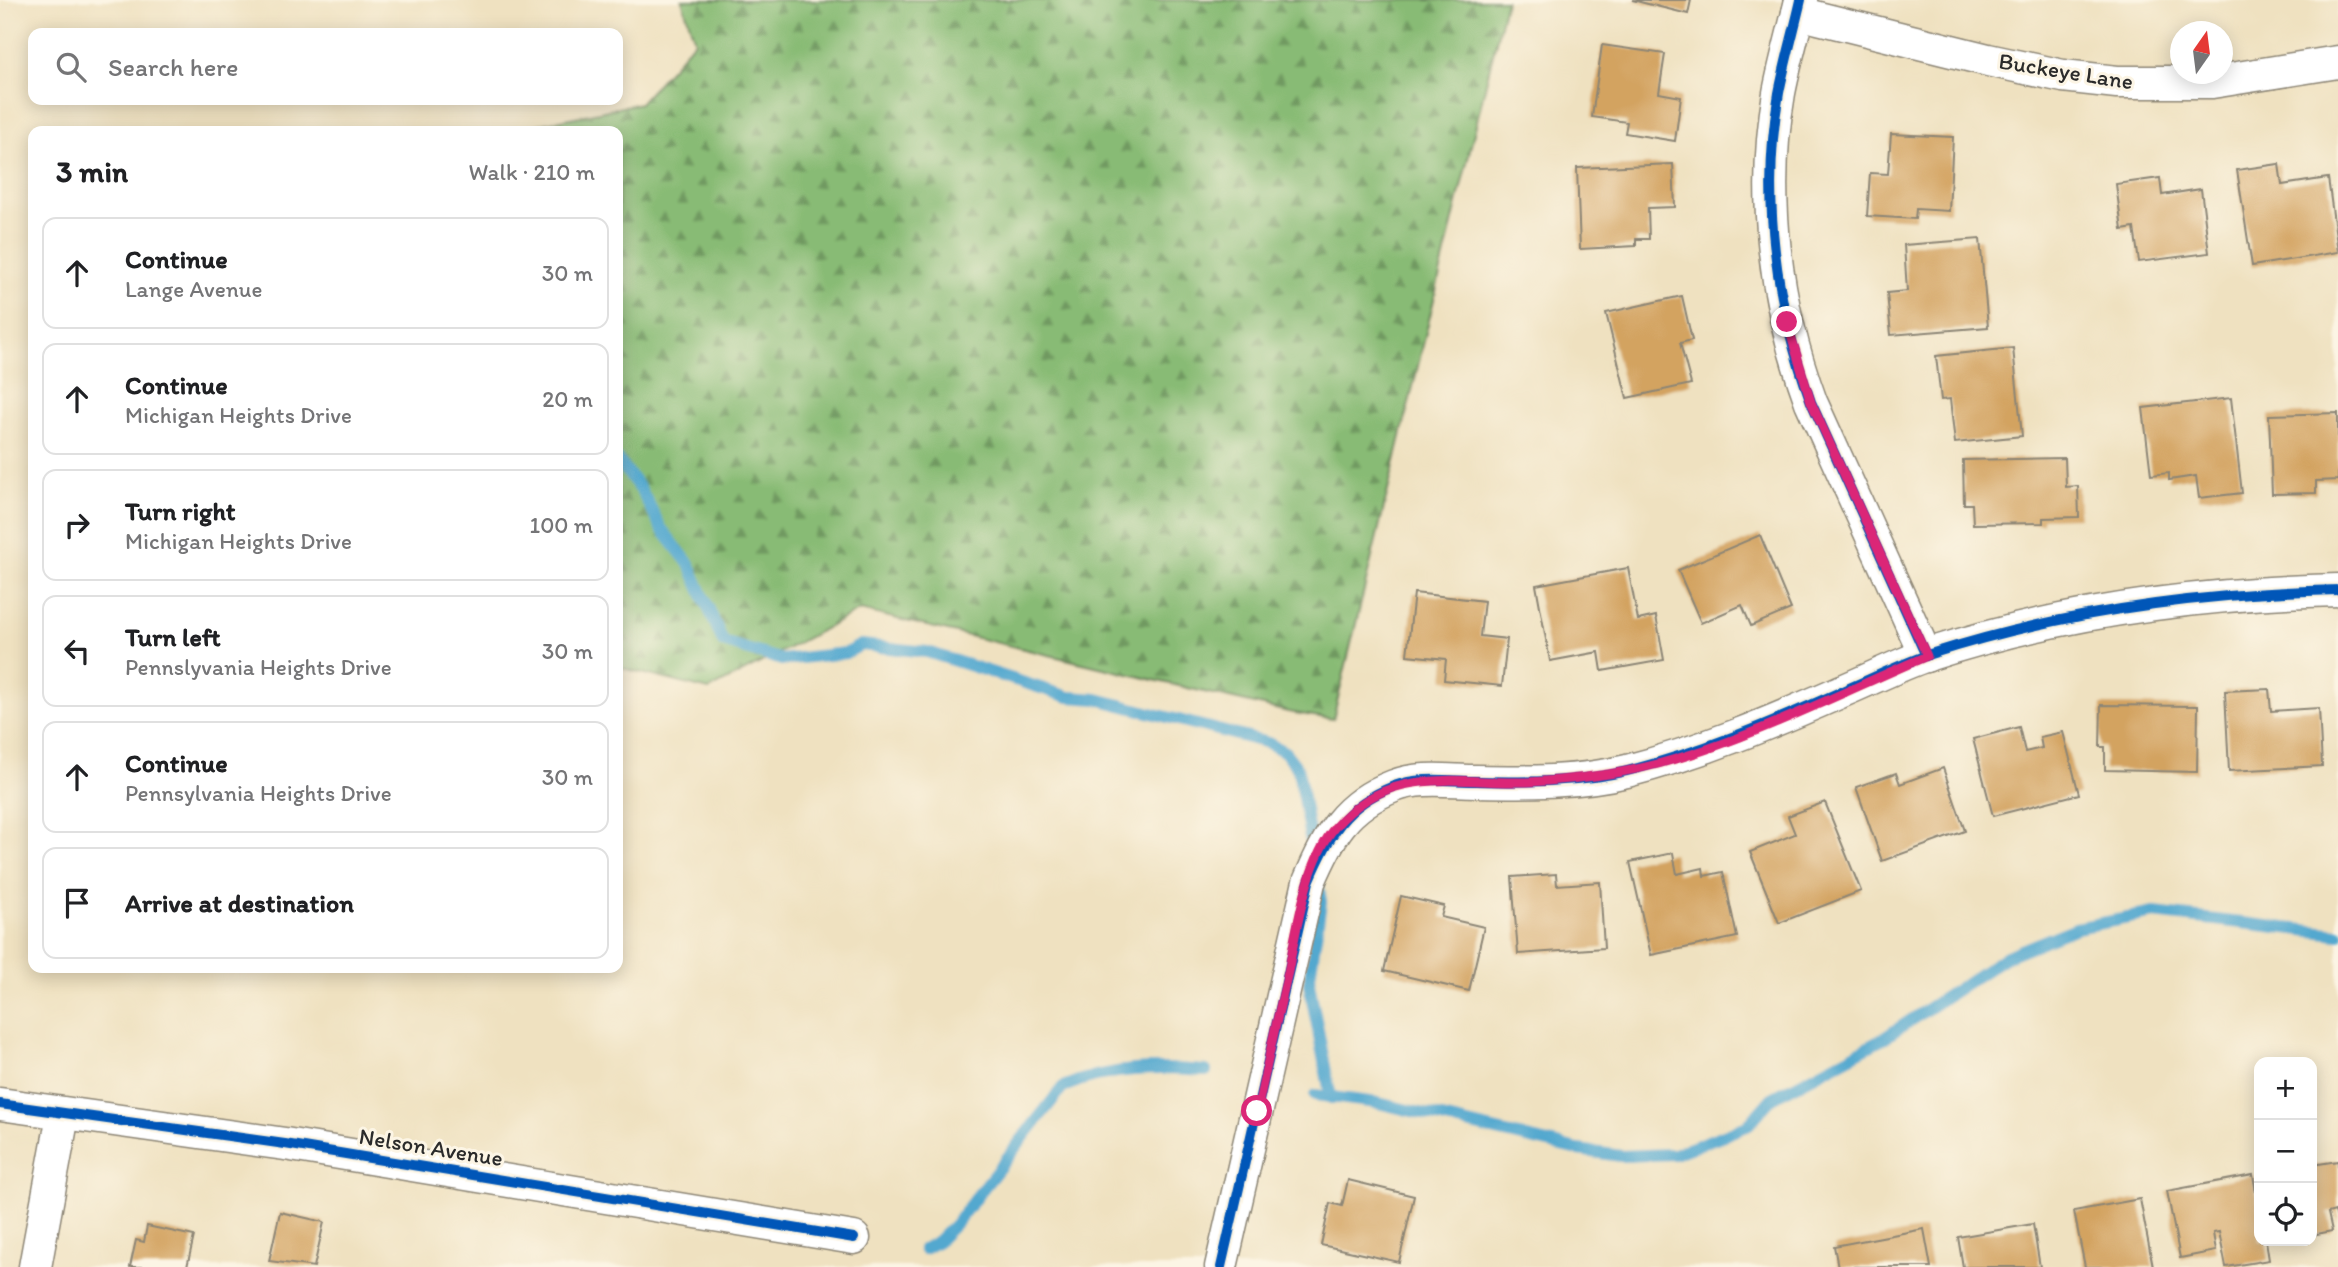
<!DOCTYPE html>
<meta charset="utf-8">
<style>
body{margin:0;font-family:Itim,sans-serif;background:#f6f6f6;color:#202124}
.controls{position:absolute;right:21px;bottom:21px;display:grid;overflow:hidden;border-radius:14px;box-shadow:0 4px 18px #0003}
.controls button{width:63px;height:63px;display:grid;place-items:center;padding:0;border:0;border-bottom:2px solid #e0e0e0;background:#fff;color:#202124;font:35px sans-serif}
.compass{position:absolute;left:2170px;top:21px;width:63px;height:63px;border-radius:50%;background:#fff;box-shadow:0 4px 18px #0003;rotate:14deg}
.stop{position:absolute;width:21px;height:21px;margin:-16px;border:5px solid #db2777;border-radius:50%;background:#fff}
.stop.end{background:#db2777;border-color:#fff;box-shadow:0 2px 7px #0008}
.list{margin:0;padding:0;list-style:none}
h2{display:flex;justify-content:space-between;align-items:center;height:91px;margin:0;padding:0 28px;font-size:30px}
h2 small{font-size:23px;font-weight:400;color:#757577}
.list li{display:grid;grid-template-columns:46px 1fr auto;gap:21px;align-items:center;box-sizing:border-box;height:112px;margin:0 14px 14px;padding:0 14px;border:2px solid #e0e0e0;border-radius:14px}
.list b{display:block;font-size:26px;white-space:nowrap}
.list p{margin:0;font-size:23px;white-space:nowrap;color:#757577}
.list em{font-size:23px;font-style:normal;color:#757577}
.icon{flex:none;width:38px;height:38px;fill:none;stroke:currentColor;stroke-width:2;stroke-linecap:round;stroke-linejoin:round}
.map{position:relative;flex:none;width:2338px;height:1267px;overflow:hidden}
.search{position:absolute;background:#fff;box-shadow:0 4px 18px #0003;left:28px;top:28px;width:595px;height:77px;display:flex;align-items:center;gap:18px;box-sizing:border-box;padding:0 24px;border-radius:14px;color:#757577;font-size:26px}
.panel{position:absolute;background:#fff;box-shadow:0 4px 18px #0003;left:28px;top:126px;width:595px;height:847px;border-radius:14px}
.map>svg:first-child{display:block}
.forest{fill:url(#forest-firs);stroke:#5a7350;stroke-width:2}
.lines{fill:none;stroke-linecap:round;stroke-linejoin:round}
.stream{stroke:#53a8cf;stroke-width:12}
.building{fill:#d3a360}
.minor-casing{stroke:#8d8676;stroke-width:35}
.minor{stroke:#fff;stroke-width:32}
.cycleway-casing{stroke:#fcf5e5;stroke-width:15}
.cycleway{stroke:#0057b8;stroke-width:10}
.route{stroke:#db2777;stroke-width:9}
.labels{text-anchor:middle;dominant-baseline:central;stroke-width:6;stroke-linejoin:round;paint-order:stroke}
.street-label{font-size:23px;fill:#2b2b2b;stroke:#fcf5e5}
</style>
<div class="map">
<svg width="2338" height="1267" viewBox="0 0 2338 1267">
<defs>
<pattern id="forest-firs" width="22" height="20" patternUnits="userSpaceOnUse" patternTransform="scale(1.75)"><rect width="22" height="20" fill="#88bb75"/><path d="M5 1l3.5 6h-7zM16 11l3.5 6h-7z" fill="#6f9860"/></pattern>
</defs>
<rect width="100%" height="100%" fill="#fcf5e5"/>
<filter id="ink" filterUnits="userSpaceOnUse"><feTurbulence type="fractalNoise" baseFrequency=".0143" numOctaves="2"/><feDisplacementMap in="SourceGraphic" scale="14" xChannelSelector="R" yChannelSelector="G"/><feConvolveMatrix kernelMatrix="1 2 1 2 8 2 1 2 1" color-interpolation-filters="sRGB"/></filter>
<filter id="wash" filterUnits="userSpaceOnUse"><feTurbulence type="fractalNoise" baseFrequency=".00686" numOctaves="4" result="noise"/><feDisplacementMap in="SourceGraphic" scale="28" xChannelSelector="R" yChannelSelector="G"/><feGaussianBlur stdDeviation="1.57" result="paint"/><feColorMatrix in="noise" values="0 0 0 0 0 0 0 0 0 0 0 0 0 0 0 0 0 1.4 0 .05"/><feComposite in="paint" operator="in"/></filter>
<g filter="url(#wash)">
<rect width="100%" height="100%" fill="#efe1c0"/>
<polygon class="forest" points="682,0 1506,0 1333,719 1288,712 860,610 709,690 618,667 618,131 510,131 640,103 695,41"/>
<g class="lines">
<g class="stream">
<polyline points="618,460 641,490 661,528 690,565 723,642 782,660 846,653 861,645 927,652 1069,697 1097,699 1268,743 1285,752 1298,769 1313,855"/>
<polyline points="1318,883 1321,902 1309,983 1331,1098"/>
<polyline points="1315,1095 1378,1103 1578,1150 1621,1156 1674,1154 1747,1126 1772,1098 1881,1040 2007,956 2076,928 2154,913 2338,934"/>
<path d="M924 1249 938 1241 955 1224 1063 1087C1108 1067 1158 1067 1206 1071"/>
</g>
</g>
<g id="blocks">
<g class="building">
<polygon points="1632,0 1691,0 1688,14"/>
<polygon points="1602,45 1665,54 1659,93 1681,97 1675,141 1625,133 1627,122 1592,117"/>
<polygon points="1891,134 1953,137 1949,211 1916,209 1915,219 1867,216 1870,173 1888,174"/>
<polygon points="1673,164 1675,207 1648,208 1649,239 1636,239 1636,246 1580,249 1577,168"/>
<polygon points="2279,164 2282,185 2328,178 2338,252 2252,266 2237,170"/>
<polygon points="2160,178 2162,195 2201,189 2209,253 2139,262 2134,228 2122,230 2116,184"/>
<polygon points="1980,239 1988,327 1891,335 1887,293 1907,291 1904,245"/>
<polygon points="1682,296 1692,340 1680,343 1691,384 1627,398 1606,313"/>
<polygon points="2013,348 2022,436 1955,443 1950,399 1941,400 1936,356"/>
<polygon points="2231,398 2242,493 2199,498 2196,476 2169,480 2169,473 2151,475 2143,408"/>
<polygon points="2338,413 2338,480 2316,481 2316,493 2272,494 2269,415"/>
<polygon points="2065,458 2066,487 2078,486 2079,517 2043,518 2043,523 1973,524 1972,504 1964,504 1963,460"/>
<polygon points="1760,535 1791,609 1751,626 1742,605 1701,623 1678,570"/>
<polygon points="1628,568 1638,620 1656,616 1664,660 1602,671 1599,652 1550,661 1536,585"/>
<polygon points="1414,593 1484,601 1480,636 1507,639 1502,686 1444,680 1446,659 1407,655"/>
<polygon points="2269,689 2271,711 2319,708 2322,766 2229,771 2225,691"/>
<polygon points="2101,705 2198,706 2197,772 2105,770 2105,747 2100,747"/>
<polygon points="2019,727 2025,752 2042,748 2040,737 2063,732 2079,794 1993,816 1973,739"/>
<polygon points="1943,768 1965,831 1882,861 1856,787 1896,773 1900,784"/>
<polygon points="1825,802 1861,891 1779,923 1750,852 1795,834 1788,816"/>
<polygon points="1673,853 1677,874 1703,868 1704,876 1723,872 1737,937 1651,955 1630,862"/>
<polygon points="1556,874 1557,885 1600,882 1604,948 1518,954 1512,877"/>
<polygon points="1401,896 1444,906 1441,917 1484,927 1469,991 1384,971"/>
<polygon points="2338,1161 2338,1222 2335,1211 2328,1213 2332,1231 2312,1235 2312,1165"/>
<polygon points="2253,1175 2259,1209 2259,1241 2266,1241 2269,1260 2226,1267 2219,1232 2213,1233 2216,1251 2180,1258 2167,1191"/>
<polygon points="1348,1180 1414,1196 1399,1262 1321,1245 1330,1203 1342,1206"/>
<polygon points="2140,1199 2153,1267 2085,1267 2074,1211"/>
<polygon points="280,1212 324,1222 314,1267 269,1261"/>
<polygon points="2033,1224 2040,1267 1963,1267 1958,1237"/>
<polygon points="147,1226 194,1236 187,1267 130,1267 136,1240 144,1242"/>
<polygon points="1924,1229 1931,1267 1838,1267 1834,1246"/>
</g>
</g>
</g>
<g filter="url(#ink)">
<use href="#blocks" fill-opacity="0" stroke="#8d8676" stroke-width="2"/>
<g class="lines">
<g class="minor-casing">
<g id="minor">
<path d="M1801 0C1794 31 1785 62 1779 93 1761 196 1775 304 1811 402L1926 656"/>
<polyline points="1798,13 1988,60 2063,76 2117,82 2212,82 2338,62"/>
<polyline points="0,1104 285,1144 854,1238"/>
<polyline points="35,1267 63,1115"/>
<path d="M1221 1267 1309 882C1329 835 1345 805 1394 786 1420 776 1450 781 1477 781 1526 782 1578 783 1627 771 1701 752 1770 723 1840 692 1869 680 1898 665 1927 655 2059 612 2200 593 2338 590"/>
</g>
</g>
<use href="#minor" class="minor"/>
<g class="cycleway-casing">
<g id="cycleway">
<path d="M1801 0C1794 31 1785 62 1779 93 1761 196 1775 304 1811 402L1926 656"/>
<polyline points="0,1104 285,1144 854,1238"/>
<path d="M1221 1267 1309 882C1329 835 1345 805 1394 786 1420 776 1450 781 1477 781 1526 782 1578 783 1627 771 1701 752 1770 723 1840 692 1869 680 1898 665 1927 655 2059 612 2200 593 2338 590"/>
</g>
</g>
<use href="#cycleway" class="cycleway"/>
</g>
</g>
<g class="lines" filter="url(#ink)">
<path class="route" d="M1257 1111C1267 1065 1277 1018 1288 972 1297 928 1306 862 1335 827 1388 765 1455 783 1527 782 1558 781 1590 777 1621 772 1720 755 1833 696 1927 656L1811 402 1787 322"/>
</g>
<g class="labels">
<g class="street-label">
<text transform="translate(2066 71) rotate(9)">Buckeye Lane</text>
<text transform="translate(431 1147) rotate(9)">Nelson Avenue</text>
</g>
</g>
</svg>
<div class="controls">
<button>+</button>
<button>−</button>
<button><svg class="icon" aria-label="locate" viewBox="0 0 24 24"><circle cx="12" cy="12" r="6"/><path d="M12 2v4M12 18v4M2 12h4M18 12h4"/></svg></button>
</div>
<svg class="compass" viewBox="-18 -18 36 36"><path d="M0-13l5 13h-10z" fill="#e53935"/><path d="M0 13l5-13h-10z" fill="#757577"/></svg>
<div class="stop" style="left:1257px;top:1111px"></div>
<div class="stop end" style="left:1787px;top:322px"></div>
<div class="search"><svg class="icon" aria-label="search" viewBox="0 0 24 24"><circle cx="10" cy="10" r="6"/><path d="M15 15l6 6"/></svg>Search here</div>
<section class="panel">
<h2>3 min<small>Walk · 210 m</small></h2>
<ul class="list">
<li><svg class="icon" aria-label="ahead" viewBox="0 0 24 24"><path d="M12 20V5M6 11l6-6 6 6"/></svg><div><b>Continue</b><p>Lange Avenue</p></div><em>30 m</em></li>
<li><svg class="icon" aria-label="ahead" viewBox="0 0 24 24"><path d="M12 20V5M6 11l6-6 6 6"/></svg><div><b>Continue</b><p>Michigan Heights Drive</p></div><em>20 m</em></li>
<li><svg class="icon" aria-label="right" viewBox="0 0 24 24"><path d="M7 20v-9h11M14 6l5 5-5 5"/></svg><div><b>Turn right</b><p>Michigan Heights Drive</p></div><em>100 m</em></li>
<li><svg class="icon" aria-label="left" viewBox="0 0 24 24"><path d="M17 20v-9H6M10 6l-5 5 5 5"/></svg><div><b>Turn left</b><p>Pennslyvania Heights Drive</p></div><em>30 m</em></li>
<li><svg class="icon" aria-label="ahead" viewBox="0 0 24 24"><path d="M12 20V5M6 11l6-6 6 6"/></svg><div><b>Continue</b><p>Pennsylvania Heights Drive</p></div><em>30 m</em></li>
<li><svg class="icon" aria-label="arrive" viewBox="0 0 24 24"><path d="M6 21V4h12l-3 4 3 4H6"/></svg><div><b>Arrive at destination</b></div></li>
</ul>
</section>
</div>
